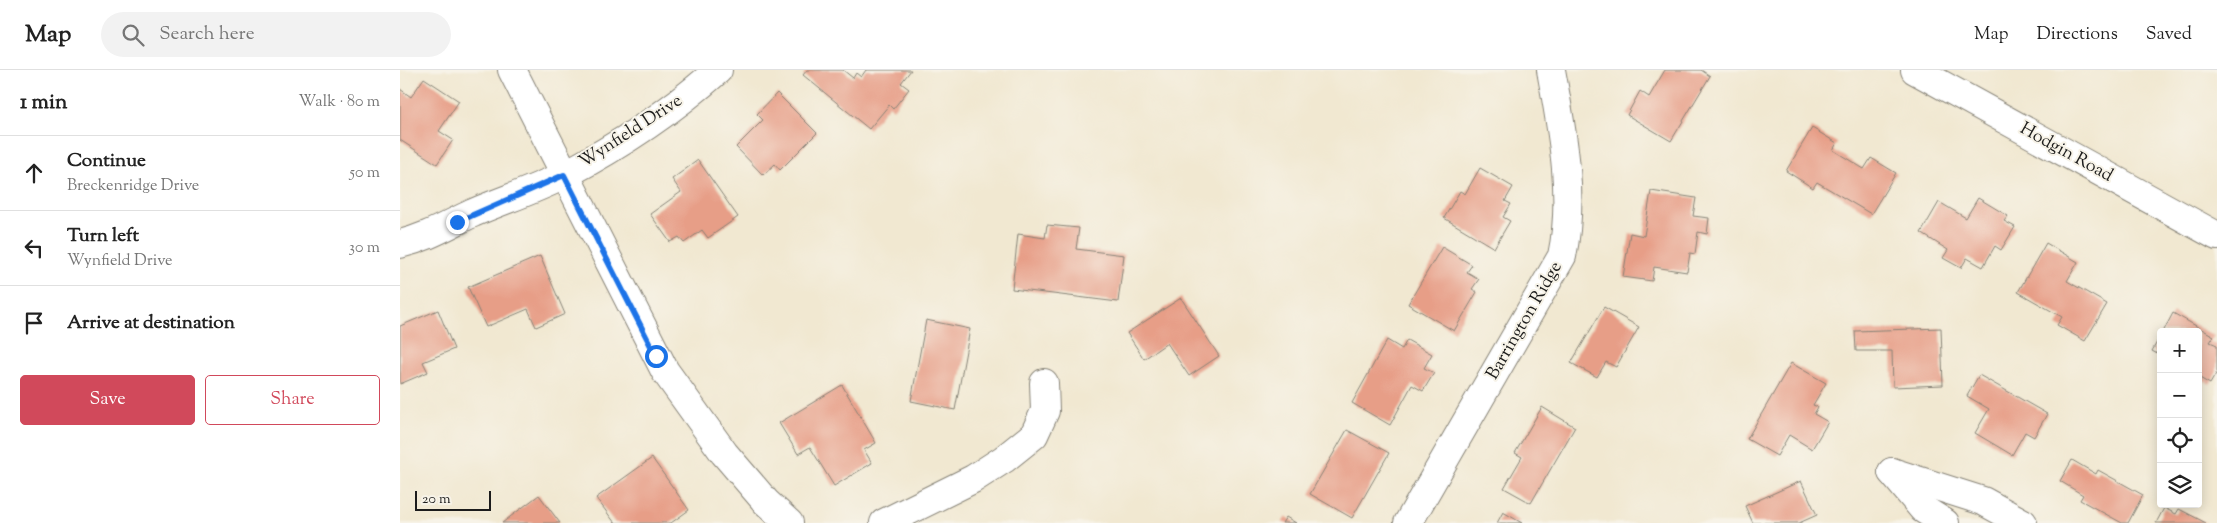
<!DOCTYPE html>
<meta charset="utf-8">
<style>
body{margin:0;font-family:"Sorts Mill Goudy",serif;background:#f2f2f2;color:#222}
.controls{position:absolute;right:15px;bottom:15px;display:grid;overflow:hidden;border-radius:5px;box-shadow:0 2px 12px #0003}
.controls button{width:45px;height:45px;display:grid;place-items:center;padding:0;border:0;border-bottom:1px solid #e0e0e0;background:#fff;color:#222;font:25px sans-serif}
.scale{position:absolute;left:15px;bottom:12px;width:76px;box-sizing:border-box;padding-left:5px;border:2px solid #1c1c1c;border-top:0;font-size:14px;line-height:18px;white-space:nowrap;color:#1c1c1c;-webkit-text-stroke:4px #f7f3e8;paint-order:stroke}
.stop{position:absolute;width:15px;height:15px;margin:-11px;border:4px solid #1a73e8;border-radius:50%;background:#fff}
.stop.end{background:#1a73e8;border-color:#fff;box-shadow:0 1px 5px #0008}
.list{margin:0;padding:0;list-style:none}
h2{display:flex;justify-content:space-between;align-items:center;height:65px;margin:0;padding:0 20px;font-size:21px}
h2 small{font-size:16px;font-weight:400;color:#767676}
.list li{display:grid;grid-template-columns:32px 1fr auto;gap:15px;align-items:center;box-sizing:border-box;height:75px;padding:0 20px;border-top:1px solid #e0e0e0}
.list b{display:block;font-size:19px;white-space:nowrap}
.list p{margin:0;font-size:16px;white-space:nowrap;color:#767676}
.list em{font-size:16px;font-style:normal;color:#767676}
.actions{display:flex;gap:10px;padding:15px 20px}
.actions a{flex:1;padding:11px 0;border:1px solid #d1495b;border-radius:5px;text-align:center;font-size:18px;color:#d1495b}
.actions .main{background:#d1495b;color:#fff}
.icon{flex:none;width:28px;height:28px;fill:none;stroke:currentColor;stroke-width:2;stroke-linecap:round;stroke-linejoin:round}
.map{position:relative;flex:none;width:1817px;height:453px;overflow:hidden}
header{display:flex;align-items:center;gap:30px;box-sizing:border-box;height:70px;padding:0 25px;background:#fff;border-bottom:1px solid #e0e0e0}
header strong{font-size:24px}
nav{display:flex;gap:28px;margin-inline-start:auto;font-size:18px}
.search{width:350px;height:45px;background:#f2f2f2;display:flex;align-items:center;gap:12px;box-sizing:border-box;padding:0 18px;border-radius:28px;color:#767676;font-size:19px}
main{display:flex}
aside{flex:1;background:#fff}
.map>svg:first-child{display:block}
.building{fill:#e79e87}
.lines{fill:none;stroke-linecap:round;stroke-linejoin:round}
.minor-casing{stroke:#868276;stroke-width:30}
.tertiary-casing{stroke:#868276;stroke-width:30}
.minor{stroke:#fff;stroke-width:28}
.tertiary{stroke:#fff;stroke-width:28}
.route{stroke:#1a73e8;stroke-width:6}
.labels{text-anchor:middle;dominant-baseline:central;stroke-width:4;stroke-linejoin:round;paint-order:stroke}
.street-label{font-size:18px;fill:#1c1c1c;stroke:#f7f3e8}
</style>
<header>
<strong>Map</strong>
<div class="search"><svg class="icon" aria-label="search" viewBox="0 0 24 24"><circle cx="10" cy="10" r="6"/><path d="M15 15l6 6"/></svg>Search here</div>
<nav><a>Map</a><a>Directions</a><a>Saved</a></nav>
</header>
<main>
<aside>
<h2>1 min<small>Walk · 80 m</small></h2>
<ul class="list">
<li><svg class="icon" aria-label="ahead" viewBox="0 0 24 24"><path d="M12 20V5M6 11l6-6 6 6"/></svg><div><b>Continue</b><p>Breckenridge Drive</p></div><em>50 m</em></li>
<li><svg class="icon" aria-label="left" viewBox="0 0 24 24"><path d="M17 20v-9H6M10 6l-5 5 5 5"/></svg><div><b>Turn left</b><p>Wynfield Drive</p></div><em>30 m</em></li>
<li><svg class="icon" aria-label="arrive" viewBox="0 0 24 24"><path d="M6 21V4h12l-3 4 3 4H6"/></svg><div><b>Arrive at destination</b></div></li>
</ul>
<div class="actions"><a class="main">Save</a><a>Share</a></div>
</aside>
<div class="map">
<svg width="1817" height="453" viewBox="0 0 1817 453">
<rect width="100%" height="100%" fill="#f7f3e8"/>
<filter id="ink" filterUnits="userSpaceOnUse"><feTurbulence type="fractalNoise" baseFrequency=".02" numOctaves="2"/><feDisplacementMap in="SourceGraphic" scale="10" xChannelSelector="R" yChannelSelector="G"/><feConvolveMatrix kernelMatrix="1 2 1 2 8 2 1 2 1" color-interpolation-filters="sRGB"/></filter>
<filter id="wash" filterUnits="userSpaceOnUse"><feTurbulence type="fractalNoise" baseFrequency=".0096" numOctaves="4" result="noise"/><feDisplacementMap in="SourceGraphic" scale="20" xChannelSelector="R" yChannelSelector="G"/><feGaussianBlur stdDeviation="1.12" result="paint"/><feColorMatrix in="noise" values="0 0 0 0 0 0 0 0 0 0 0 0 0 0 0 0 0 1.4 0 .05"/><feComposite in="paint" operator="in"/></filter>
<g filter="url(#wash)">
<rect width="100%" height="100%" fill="#f1e8d1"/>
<g id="blocks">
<g class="building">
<polygon points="407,0 443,0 453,8 456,3 461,7 466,0 511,0 501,13 509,19 493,39 489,35 469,59 403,5"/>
<polygon points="1265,0 1301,0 1310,6 1271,71 1227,45 1240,21 1249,27"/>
<polygon points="24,8 59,31 39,61 53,70 37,94 0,70 0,19 11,27"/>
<polygon points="377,23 417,63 380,100 375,94 363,105 336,77 363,50 357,44"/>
<polygon points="1412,58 1437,73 1433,80 1464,99 1471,88 1496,103 1471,144 1417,112 1413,118 1386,101"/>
<polygon points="298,90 338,147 308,168 302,160 284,173 279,167 270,172 250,144 281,122 272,109"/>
<polygon points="1080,98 1113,117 1105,131 1111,134 1103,147 1110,151 1094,178 1044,148 1060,121 1065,124"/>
<polygon points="1251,121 1296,128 1293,146 1309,148 1307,164 1298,162 1295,184 1290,183 1287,202 1254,197 1252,211 1223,207 1230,163 1244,166"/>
<polygon points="1578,128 1608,146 1604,151 1615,157 1601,180 1595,176 1583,197 1567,188 1561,198 1543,188 1548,180 1521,163 1539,132 1566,148"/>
<polygon points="647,155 679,158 676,179 724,185 718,232 612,219 618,164 645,168"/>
<polygon points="1646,173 1678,192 1667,211 1707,234 1685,271 1657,255 1662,247 1618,222"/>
<polygon points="1042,177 1072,195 1067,202 1079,209 1072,219 1077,222 1054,261 1008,234"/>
<polygon points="140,186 165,244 136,257 128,239 86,257 68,217"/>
<polygon points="781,228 819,286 789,306 767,273 744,289 727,263"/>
<polygon points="1204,237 1239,257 1216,297 1206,292 1197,307 1171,293"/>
<polygon points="38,240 54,279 23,292 28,302 0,314 0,256"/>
<polygon points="1773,243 1814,266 1810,272 1817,275 1817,302 1810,314 1798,307 1798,262 1763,262"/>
<polygon points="526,250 570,259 555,340 511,331"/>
<polygon points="1541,258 1543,315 1493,317 1492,281 1456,281 1455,261"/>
<polygon points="1761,265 1761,286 1752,281"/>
<polygon points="987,270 1002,279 1007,270 1032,284 1024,298 1034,303 1023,321 1012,315 990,355 952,333"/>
<polygon points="1391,293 1426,313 1413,335 1418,337 1414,344 1428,352 1412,379 1389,365 1377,386 1347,369"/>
<polygon points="1579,305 1647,344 1634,367 1625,362 1612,385 1575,363 1589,339 1567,326"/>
<polygon points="442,315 476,373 464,380 472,393 434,416 410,377 398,384 379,353"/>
<polygon points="1142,337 1175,357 1131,433 1104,418 1122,387 1115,383"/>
<polygon points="947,360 989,383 952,448 910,424"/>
<polygon points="252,388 289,440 271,453 215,453 196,428"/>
<polygon points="1672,390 1696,404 1698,400 1743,425 1728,453 1722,453 1680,430 1683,425 1660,411"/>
<polygon points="1401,411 1417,445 1399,453 1353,453 1345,436"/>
<polygon points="139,425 160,453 102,453"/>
<polygon points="1764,438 1776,444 1779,439 1806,453 1756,453"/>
<polygon points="1103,442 1122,453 1097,453"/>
<polygon points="886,447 896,453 882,453"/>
</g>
</g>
</g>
<g filter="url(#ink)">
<use href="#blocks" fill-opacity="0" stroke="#868276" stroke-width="1"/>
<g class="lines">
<g class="minor-casing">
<g id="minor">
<polyline points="112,0 265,301 324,383 366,432 389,453"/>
<path d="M0 174C29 167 47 155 73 143 103 130 135 120 164 105 219 76 272 41 318 0"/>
<polyline points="1492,402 1583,431 1623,453"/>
<polyline points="1492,402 1523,439 1545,453"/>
<polyline points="484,453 573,409 604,389 634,365 645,341 644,313"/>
<path d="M1008 453 1162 186C1175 125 1162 61 1151 0"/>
</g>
</g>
<g class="tertiary-casing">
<polyline id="tertiary" points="1515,0 1817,166"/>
</g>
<use href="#minor" class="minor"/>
<use href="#tertiary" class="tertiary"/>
</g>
</g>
<g class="lines" filter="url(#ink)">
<polyline class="route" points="57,152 164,105 256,286"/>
</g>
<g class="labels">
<g class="street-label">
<text transform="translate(231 62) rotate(-33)">Wynfield Drive</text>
<text transform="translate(1666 83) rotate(29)">Hodgin Road</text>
<text transform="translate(1125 251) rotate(-60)">Barrington Ridge</text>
</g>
</g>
</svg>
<div class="controls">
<button>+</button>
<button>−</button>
<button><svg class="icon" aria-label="locate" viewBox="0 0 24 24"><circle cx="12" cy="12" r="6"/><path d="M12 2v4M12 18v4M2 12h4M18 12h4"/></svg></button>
<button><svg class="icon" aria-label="layers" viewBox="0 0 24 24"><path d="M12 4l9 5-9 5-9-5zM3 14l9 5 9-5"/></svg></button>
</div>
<div class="scale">20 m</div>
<div class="stop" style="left:256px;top:286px"></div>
<div class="stop end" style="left:57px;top:152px"></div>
</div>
</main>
